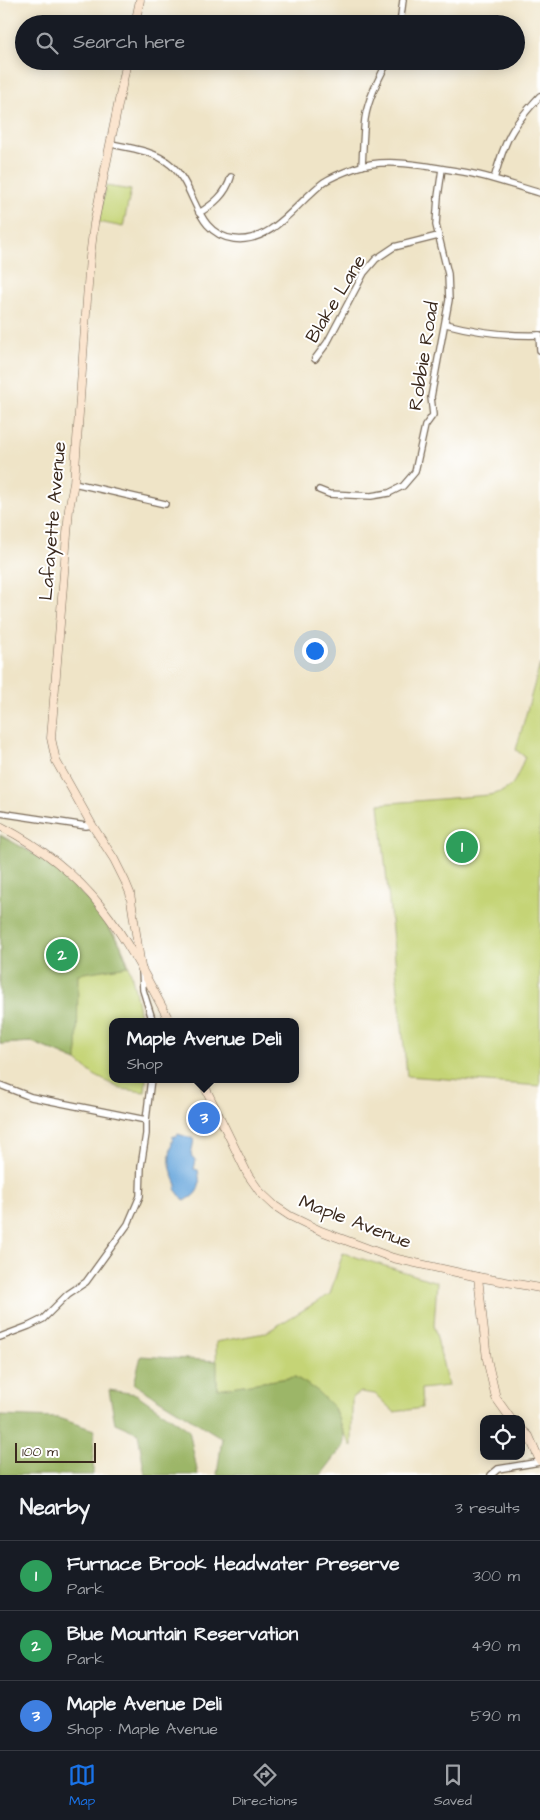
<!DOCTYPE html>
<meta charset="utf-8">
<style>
body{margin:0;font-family:"Architects Daughter",sans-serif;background:#20242c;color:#f1f3f6}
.controls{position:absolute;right:15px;bottom:15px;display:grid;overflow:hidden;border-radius:10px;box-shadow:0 2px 12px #0003}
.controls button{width:45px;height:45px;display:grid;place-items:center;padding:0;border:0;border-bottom:1px solid #363941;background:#171b24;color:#f1f3f6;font:25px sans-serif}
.scale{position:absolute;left:15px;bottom:12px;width:81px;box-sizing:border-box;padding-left:5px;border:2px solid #3b2a1e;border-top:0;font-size:14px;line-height:18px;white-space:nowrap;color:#3b2a1e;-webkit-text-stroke:4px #fff;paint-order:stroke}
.you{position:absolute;left:314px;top:650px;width:18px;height:18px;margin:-12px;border:4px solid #fff;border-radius:50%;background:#1a73e8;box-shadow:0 0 0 8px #1a73e833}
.badge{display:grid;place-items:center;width:32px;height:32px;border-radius:50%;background:#1a73e8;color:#fff;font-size:16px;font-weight:700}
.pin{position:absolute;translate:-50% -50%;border:2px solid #fff;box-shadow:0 1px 5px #0006}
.popup{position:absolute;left:109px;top:1018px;width:190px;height:65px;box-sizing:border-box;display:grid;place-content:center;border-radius:10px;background:#171b24;filter:drop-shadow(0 1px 4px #0005);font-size:16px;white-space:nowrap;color:#9ea1a6}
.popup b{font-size:19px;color:#f1f3f6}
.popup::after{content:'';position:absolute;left:50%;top:100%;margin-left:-10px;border:10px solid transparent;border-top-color:#171b24}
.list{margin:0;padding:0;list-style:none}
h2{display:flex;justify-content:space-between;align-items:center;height:65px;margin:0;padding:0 20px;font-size:21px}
h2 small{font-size:16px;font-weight:400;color:#9ea1a6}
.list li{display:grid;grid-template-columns:32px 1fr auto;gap:15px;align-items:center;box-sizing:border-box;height:70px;padding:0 20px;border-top:1px solid #363941}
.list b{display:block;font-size:19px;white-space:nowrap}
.list p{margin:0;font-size:16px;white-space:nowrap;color:#9ea1a6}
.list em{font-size:16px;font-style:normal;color:#9ea1a6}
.icon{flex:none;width:28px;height:28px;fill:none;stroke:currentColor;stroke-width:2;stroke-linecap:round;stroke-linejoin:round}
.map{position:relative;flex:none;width:540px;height:1475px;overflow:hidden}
.search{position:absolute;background:#171b24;box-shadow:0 2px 12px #0003;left:15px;right:15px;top:15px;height:55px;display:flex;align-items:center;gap:12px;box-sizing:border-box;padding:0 18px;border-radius:28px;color:#9ea1a6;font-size:19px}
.sheet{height:275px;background:#171b24}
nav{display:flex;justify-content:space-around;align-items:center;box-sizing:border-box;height:70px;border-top:1px solid #363941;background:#171b24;font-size:14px;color:#9ea1a6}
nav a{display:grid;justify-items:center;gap:2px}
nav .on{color:#1a73e8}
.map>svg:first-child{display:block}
.green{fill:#c5d476;stroke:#807f4a}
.forest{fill:#9cb667;stroke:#6c7042}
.water{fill:#6ca9dd;stroke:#546a7e}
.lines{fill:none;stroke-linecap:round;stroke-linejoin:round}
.street-casing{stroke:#7a6b59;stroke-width:8}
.secondary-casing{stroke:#7a6b59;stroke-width:9}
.street{stroke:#fff;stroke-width:5.5}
.secondary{stroke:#fbe5cf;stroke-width:8}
.labels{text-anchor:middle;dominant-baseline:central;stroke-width:4;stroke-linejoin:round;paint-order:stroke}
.street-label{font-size:19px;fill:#3b2a1e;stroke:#fff}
</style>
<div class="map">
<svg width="540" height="1475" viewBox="0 0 540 1475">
<rect width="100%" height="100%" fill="#fff"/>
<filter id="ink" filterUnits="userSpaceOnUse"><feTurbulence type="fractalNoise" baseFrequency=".02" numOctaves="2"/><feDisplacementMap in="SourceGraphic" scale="10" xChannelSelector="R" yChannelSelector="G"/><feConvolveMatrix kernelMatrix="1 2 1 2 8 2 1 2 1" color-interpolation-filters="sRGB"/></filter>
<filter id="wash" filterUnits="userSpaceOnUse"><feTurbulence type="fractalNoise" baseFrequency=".0096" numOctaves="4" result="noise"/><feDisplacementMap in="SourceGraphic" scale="20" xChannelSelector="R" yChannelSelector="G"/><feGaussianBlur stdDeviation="1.12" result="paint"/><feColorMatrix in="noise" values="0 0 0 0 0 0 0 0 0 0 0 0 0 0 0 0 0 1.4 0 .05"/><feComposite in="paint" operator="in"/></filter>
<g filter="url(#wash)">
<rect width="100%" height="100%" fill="#efe4c7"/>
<g class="green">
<polygon points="106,186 131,190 123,227 99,222"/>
<path d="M540 664V1086L407 1076 379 804 489 795C516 790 515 779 525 757L516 750Z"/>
<path d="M0 835C45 859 72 878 102 919 108 927 116 935 120 944 132 967 136 997 141 1022H113V1079H146L145 1092 121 1089 94 1075 77 1061 32 1042 0 1044Z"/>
<polygon points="343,1253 437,1282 434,1325 448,1386 421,1389 422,1408 394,1412 375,1394 361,1392 352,1398 352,1447 344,1433 334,1408 295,1377 217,1390 216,1342 265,1333 330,1294"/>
</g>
<g class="forest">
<polygon points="0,835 36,855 64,876 73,884 91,904 120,944 128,966 78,974 77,1061 32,1042 0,1044"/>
<polygon points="141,1356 217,1361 217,1389 295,1377 315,1389 334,1408 344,1433 344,1445 321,1475 217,1475 222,1438 134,1384"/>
<polygon points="109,1390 136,1394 189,1430 198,1475 145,1475 138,1433 115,1423"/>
<polygon points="0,1416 58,1418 94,1430 93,1475 0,1475"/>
</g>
<path class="water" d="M178 1134 194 1139 191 1156 196 1160 194 1169 198 1170C201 1186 200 1194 184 1201L175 1189 177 1185C167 1162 169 1160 173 1136H177Z"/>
</g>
<g filter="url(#ink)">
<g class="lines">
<g class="street-casing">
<g id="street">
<polyline points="136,20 169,24"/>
<polyline points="400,24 403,0"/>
<path d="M111 144C131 148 155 151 171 165 197 187 194 234 234 239 272 244 297 202 324 182 333 176 344 172 355 168 379 160 402 163 426 166 443 169 461 171 478 175 499 180 519 187 540 193"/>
<path d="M362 166C363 151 363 135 365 119 368 99 378 80 388 61"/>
<path d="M494 179C505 139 512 126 540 96"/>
<path d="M199 213C214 204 226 194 231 177"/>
<path d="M446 324C476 332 508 336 540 335"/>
<polyline points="539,335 540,350"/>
<polyline points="315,359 327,343 364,273 376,259 394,247 438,236"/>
<polyline points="74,483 165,504"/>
<polyline points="319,490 329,494 371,496 389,493 403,486 415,472 425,426 433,415 431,397 449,300 448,274 436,225 438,197 442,169"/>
<polyline points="0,813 86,826 92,825"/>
<polyline points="142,971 143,990 153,1022"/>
<polyline points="0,1085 31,1097 146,1120"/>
<polyline points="0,1337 29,1326 43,1319 68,1294 86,1282 128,1224 140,1196 141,1166 146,1134 146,1120 151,1079"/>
<polyline points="491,1475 498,1469 540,1462"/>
</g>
</g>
<g class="secondary-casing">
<g id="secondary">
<polyline points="135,24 140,0"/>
<polyline points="127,61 94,224 90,257 74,483 69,509 51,738 56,761 92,825 114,859 125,881 130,893 141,967"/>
<path d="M0 826C93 873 124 934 170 1022"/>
<polyline points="201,1079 248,1175 260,1192 275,1206 290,1216 321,1231 393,1258 478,1277 540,1288"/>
<polyline points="478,1277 487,1359 496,1398 511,1419"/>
<polyline points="521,1429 529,1436 540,1461"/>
</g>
</g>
<use href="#street" class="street"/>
<use href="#secondary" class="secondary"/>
</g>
</g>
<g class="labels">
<g class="street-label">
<text transform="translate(336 299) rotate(-59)">Blake Lane</text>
<text transform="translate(424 356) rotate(-81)">Robbie Road</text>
<text transform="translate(53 521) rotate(-85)">Lafayette Avenue</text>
<text transform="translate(355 1222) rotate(21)">Maple Avenue</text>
</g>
</g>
</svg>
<div class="controls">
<button><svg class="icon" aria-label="locate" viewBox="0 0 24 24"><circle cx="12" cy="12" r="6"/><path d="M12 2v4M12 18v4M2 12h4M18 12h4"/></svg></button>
</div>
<div class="scale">100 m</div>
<div class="you"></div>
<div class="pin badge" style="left:462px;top:847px;background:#2e9e5b">1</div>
<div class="pin badge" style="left:62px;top:955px;background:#2e9e5b">2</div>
<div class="pin badge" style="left:204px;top:1118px;background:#3f7fe0">3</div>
<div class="popup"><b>Maple Avenue Deli</b>Shop</div>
<div class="search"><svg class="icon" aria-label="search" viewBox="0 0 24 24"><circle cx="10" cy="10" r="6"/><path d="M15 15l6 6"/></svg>Search here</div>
</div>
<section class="sheet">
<h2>Nearby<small>3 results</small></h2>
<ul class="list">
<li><span class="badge" style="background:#2e9e5b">1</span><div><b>Furnace Brook Headwater Preserve</b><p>Park</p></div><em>300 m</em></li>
<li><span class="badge" style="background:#2e9e5b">2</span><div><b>Blue Mountain Reservation</b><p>Park</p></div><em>490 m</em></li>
<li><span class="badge" style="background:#3f7fe0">3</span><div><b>Maple Avenue Deli</b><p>Shop · Maple Avenue</p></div><em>590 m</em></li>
</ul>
</section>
<nav>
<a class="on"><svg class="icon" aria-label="map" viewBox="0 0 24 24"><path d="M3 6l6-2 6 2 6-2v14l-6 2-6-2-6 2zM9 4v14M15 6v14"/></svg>Map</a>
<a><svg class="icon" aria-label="directions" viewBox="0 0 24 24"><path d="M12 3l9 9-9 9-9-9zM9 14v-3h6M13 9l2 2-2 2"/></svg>Directions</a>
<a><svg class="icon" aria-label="saved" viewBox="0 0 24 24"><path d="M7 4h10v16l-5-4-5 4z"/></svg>Saved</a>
</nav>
